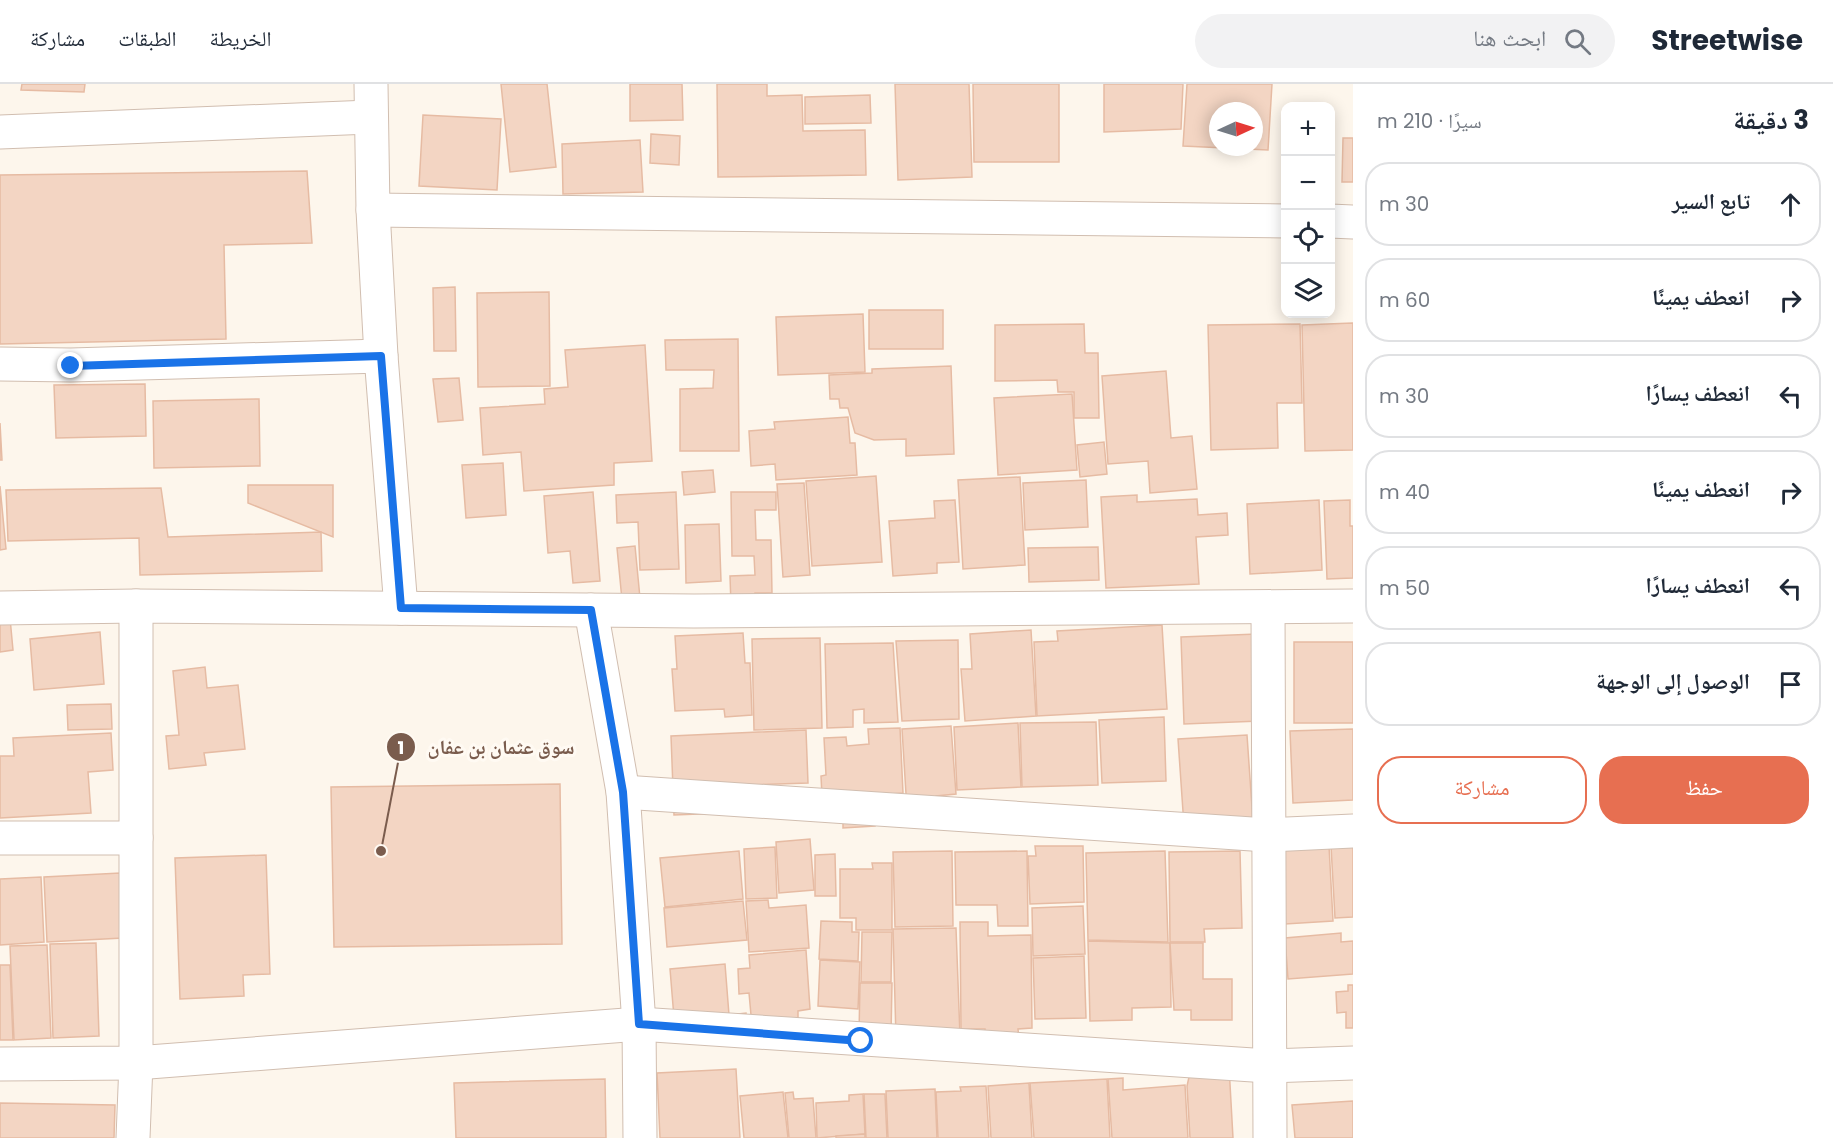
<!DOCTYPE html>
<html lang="ar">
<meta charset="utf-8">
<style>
body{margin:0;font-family:Poppins,"Noto Naskh Arabic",sans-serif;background:#f2f2f3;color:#1f2937;direction:rtl}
.controls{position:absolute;right:18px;top:18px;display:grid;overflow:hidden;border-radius:12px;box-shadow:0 3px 15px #0003}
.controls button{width:54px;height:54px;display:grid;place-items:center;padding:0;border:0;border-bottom:2px solid #e0e1e3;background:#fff;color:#1f2937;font:30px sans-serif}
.compass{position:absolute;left:1209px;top:18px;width:54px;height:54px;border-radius:50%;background:#fff;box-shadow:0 3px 15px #0003;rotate:86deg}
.stop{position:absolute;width:18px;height:18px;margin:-14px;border:4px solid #1a73e8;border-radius:50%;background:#fff}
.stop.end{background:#1a73e8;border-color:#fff;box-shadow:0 2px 6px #0008}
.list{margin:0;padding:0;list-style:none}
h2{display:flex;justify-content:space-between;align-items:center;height:78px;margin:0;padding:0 24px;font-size:26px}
h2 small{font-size:20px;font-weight:400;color:#747a83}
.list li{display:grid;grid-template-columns:39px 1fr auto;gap:18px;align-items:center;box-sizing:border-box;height:84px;margin:0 12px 12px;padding:0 12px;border:2px solid #e0e1e3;border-radius:24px}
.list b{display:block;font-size:22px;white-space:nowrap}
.list em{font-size:20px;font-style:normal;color:#747a83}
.actions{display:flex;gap:12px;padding:18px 24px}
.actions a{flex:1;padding:14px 0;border:2px solid #e76f51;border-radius:24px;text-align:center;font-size:21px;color:#e76f51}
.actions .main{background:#e76f51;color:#fff}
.icon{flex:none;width:33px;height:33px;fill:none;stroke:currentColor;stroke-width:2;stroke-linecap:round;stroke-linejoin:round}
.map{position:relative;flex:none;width:1353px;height:1054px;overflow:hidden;direction:ltr}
header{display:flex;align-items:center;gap:36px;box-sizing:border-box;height:84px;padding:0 30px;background:#fff;border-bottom:2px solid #e0e1e3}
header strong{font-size:28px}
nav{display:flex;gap:33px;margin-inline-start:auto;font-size:21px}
.search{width:420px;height:54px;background:#f2f2f3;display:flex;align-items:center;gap:15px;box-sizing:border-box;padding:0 21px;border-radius:33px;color:#747a83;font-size:22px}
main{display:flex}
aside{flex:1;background:#fff}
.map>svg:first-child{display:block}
.building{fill:#f3d5c3;stroke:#e6bba3;stroke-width:1.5;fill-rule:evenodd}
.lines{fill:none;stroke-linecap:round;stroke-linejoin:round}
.minor-casing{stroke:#d1beb0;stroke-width:35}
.minor{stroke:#fff;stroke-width:33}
.route{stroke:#1a73e8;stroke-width:8}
.leader{fill:none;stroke:#7a5c4d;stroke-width:2}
.callout-dot{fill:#7a5c4d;stroke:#fffaf3;stroke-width:2}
.mark-label{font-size:18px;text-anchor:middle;font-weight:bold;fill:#fff}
.callout-label{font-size:20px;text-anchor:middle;font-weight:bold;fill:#7a5c4d;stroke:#fffaf3;stroke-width:6;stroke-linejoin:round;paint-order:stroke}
</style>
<header>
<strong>Streetwise</strong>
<div class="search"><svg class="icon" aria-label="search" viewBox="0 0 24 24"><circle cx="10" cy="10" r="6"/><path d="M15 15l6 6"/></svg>ابحث هنا</div>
<nav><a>الخريطة</a><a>الطبقات</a><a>مشاركة</a></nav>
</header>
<main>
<aside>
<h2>3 دقيقة<small>سيرًا · 210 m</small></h2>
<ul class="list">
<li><svg class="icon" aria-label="ahead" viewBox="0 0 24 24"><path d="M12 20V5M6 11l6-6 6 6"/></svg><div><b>تابع السير</b></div><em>30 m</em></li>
<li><svg class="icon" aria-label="right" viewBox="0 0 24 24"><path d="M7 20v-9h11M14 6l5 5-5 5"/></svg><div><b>انعطف يمينًا</b></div><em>60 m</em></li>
<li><svg class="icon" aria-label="left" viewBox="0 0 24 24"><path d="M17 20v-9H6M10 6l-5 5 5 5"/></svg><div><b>انعطف يسارًا</b></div><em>30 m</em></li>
<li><svg class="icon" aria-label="right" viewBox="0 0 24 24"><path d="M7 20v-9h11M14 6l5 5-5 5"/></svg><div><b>انعطف يمينًا</b></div><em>40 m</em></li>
<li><svg class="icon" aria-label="left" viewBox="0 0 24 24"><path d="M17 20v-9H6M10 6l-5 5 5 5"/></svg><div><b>انعطف يسارًا</b></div><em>50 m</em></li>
<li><svg class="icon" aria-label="arrive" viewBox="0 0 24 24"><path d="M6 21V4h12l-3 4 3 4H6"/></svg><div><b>الوصول إلى الوجهة</b></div></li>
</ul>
<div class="actions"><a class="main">حفظ</a><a>مشاركة</a></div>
</aside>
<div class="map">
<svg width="1353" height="1054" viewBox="0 0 1353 1054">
<rect width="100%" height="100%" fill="#fdf6ec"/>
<g class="building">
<polygon points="22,0 85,0 84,8 21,6"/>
<polygon points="501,0 547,0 556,83 510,88"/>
<polygon points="630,0 682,0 683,36 630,37"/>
<polygon points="717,0 767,0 767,12 802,11 803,47 865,46 866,91 718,93"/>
<polygon points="895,0 969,0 972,93 898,96"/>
<polygon points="973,0 1059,0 1059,78 974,78"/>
<polygon points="1104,0 1183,0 1181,45 1104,48"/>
<path d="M1187 0H1272L1268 66 1183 62ZM1218 27H1254V63H1218Z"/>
<polygon points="870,11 871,39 805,40 805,13"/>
<polygon points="423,31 501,35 497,106 419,102"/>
<polygon points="651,50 680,52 679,81 650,79"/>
<polygon points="1343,54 1353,54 1353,98 1342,98"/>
<polygon points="640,56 643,108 563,110 562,60"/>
<polygon points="307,87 312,159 224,161 226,255 0,260 0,91"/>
<polygon points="455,203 456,267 434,267 433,204"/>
<polygon points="549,208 550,302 478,303 477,209"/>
<rect x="869" y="226" width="74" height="39"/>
<polygon points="863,230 865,288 778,291 776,233"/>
<polygon points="1353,239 1353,366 1305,367 1302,241"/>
<polygon points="1084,240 1085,269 1098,269 1099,334 1074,334 1074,308 1058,308 1057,296 995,297 995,241"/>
<polygon points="1300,240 1302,319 1277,319 1278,364 1211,366 1208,241"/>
<polygon points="738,255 739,367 680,367 680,305 713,304 714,286 666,286 665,256"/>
<polygon points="645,261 652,377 614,379 614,401 524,407 521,368 483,371 480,324 545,320 544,305 568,303 565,266"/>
<polygon points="951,282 954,370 906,372 906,355 874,356 855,349 848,324 840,324 839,315 830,315 829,291 872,289 872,285"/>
<polygon points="1166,287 1171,354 1192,352 1197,405 1150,409 1148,377 1108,380 1102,292"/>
<polygon points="459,294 463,336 438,338 433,295"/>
<polygon points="145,300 146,352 56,354 54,301"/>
<polygon points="1072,310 1077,386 998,391 994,314"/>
<polygon points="259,315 260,382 154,384 153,317"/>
<polygon points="848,333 850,359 855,359 857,391 776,396 775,380 751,382 749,347 775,345 774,338"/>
<polygon points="0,339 2,376 0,376"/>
<polygon points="1104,358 1107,390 1080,393 1077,361"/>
<polygon points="503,379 506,431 466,434 462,381"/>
<polygon points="713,386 715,408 684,411 682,388"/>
<polygon points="876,392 882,478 812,482 806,397"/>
<polygon points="1020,393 1025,481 963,485 958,396"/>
<polygon points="1086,396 1088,443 1025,446 1023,399"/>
<polygon points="804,399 810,491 783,493 777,400"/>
<polygon points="248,401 333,401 333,453 248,419"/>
<polygon points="0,402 6,465 0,466"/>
<polygon points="161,404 168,453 321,448 322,487 140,491 139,454 8,457 6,406"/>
<polygon points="593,408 600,497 573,499 570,467 548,469 544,412"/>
<polygon points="676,408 679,485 640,486 638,438 617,439 616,411"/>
<polygon points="731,408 776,408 776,426 755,426 756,456 771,456 772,509 755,509 755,520 731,521 730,492 755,491 754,472 732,472"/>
<polygon points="1137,411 1137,418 1197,415 1198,431 1227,429 1228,451 1196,453 1199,500 1106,504 1101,413"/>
<polygon points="955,416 959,478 937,479 937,489 893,492 889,437 935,434 934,417"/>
<polygon points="1319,416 1322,486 1250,490 1247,420"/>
<polygon points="1350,416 1350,442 1353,442 1353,494 1327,495 1324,417"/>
<polygon points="719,440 721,497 686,499 685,441"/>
<polygon points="635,462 640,514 622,516 617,464"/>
<polygon points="1098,463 1099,496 1029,498 1028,464"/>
<polygon points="10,534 13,566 0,568 0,536"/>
<polygon points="1162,541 1167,625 1037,632 1034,558 1058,557 1057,547"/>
<polygon points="1031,546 1036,632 965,637 961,585 972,585 970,550"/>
<polygon points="100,548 104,600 34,606 30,555"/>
<polygon points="743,549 745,579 750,579 752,631 725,633 724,625 675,627 672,585 677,585 675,552"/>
<polygon points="1257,550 1260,637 1184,640 1181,553"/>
<polygon points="820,554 822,644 754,646 752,555"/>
<polygon points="958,556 959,635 902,637 896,557"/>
<rect x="1294" y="558" width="59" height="81"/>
<polygon points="893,559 898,638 864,639 864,625 853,626 853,643 827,644 825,560"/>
<polygon points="205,583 207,604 238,601 245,665 204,669 206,681 169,685 166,652 179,651 173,587"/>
<polygon points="111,620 112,645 68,646 67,621"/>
<polygon points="1164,633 1166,697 1102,699 1099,636"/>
<polygon points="1096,638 1098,701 1022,703 1020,639"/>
<polygon points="1018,639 1021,703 957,706 954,643"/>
<polygon points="951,642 956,710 936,712 936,724 907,726 902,645"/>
<polygon points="900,644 903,709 890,710 874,730 875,742 843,744 843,731 823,732 821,692 826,691 824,654 846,653 847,662 869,660 868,645"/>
<polygon points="1353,645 1353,716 1293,719 1290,647"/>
<polygon points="806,646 808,699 748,701 750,728 674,731 671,652"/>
<polygon points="111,649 113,686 88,688 91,729 0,734 0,672 14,672 13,654"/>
<polygon points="1247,651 1253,738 1184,742 1178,655"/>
<polygon points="560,700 562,860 334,863 331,703"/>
<polygon points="810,755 814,806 779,809 776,758"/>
<polygon points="1353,761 1353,833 1335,834 1331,762"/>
<polygon points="1035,762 1083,762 1084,818 1030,820 1028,772 1036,772"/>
<polygon points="1329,762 1333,837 1285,840 1281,765"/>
<polygon points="775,763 777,814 746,815 744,765"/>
<polygon points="739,767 743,815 665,823 660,774"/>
<polygon points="952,767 953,842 895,843 893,768"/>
<polygon points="1027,767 1028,842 998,842 997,821 956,821 955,768"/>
<polygon points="1165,767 1168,858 1088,856 1086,769"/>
<polygon points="1240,767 1242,844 1204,845 1205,858 1170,858 1169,768"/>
<polygon points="835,770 836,812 815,812 815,771"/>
<polygon points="266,771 270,890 243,891 244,912 180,915 175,774"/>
<polygon points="872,779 892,779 892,846 856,846 856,834 840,834 840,785 873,785"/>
<polygon points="120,789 123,854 47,858 44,793"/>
<polygon points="41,793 44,858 0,861 0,795"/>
<polygon points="768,816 769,824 806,821 809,864 749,868 746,817"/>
<polygon points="743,817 747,856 667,863 664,824"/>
<polygon points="1083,822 1085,870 1033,872 1032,824"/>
<polygon points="821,837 852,838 852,848 859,848 858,877 819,875"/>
<polygon points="960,838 988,838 988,852 1031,851 1032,944 1018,945 1019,955 985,955 985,945 961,945"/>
<polygon points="956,844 960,952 896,954 893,845"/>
<polygon points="862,848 892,848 891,898 861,898"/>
<polygon points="1341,849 1341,858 1353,857 1353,890 1288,895 1285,854"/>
<polygon points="1088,857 1170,859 1171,923 1132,924 1132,936 1090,937"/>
<polygon points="96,859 99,952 53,954 50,860"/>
<polygon points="1170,859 1203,859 1203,895 1232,895 1232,936 1191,936 1191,926 1174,926"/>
<polygon points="47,861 51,954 14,956 10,862"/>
<polygon points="806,866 810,925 798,927 798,938 752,942 749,909 739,910 738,885 750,884 749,871"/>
<polygon points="1084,872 1086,934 1035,935 1033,874"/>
<polygon points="820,876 860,878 858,925 818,922"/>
<polygon points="725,880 729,931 746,929 747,952 676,958 670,885"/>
<polygon points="0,881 10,881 13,956 0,956"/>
<polygon points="860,899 892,899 891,951 859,950"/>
<polygon points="1348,901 1353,901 1353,944 1346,944 1346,928 1337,929 1336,908 1348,907"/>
<polygon points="1229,982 1233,1054 1190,1054 1187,1002 1191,984"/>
<polygon points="736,985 740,1054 660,1054 657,989"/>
<polygon points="1123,994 1123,1006 1185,1001 1188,1054 1112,1054 1108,995"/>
<polygon points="605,995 606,1054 456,1054 454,999"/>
<polygon points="1107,995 1110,1054 1034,1054 1030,999"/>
<polygon points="1029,999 1032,1054 991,1054 988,1002"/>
<polygon points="986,1002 989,1054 938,1054 936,1008 961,1007 960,1003"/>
<polygon points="935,1005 937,1054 888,1054 886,1007"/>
<polygon points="783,1008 788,1054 744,1054 740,1012"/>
<polygon points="793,1008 794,1015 813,1014 816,1054 789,1054 785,1009"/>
<polygon points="863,1010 865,1050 817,1054 816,1019 849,1017 849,1011"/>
<polygon points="864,1010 885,1010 887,1054 866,1054"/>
<polygon points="1353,1017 1353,1054 1295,1054 1292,1021"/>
<polygon points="0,1019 115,1021 114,1054 0,1054"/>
<polygon points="865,1050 865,1054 836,1054 836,1052"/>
</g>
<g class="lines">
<g class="minor-casing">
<g id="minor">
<polyline points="371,0 373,126 381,272 401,524"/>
<polyline points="0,48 370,33"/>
<polyline points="373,126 1286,137"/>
<polyline points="1330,137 1353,138"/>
<polyline points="0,280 71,281 381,272"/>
<polyline points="0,524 136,522 694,527 1353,522"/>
<polyline points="1268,524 1270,1054"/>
<polyline points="591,526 623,708 639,940 640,1054"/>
<polyline points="623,708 1267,751 1353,747"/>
<polyline points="0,754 136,754"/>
<polyline points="0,980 136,979 639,940 1268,982 1353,979"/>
<polyline points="133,1054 136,979 136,522"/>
</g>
</g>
<use href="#minor" class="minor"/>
</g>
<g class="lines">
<polyline class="route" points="71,282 381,272 401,524 591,526 623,708 639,940 861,957"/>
</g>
<path class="leader" d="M381 767L401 663"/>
<g class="callout-dot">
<circle cx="381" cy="767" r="6"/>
<circle cx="401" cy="663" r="15"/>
</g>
<g class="mark-label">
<text x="401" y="670">1</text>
</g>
<g class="callout-label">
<text x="501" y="670">سوق عثمان بن عفان</text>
</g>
</svg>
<div class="controls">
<button>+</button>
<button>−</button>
<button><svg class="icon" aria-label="locate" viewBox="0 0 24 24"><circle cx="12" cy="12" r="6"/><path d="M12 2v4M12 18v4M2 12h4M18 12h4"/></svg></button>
<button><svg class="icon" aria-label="layers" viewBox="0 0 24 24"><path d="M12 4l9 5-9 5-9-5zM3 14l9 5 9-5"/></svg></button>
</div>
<svg class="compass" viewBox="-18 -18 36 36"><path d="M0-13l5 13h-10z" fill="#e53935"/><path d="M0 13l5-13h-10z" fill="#747a83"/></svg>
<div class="stop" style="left:861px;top:957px"></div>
<div class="stop end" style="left:71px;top:282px"></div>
</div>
</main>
